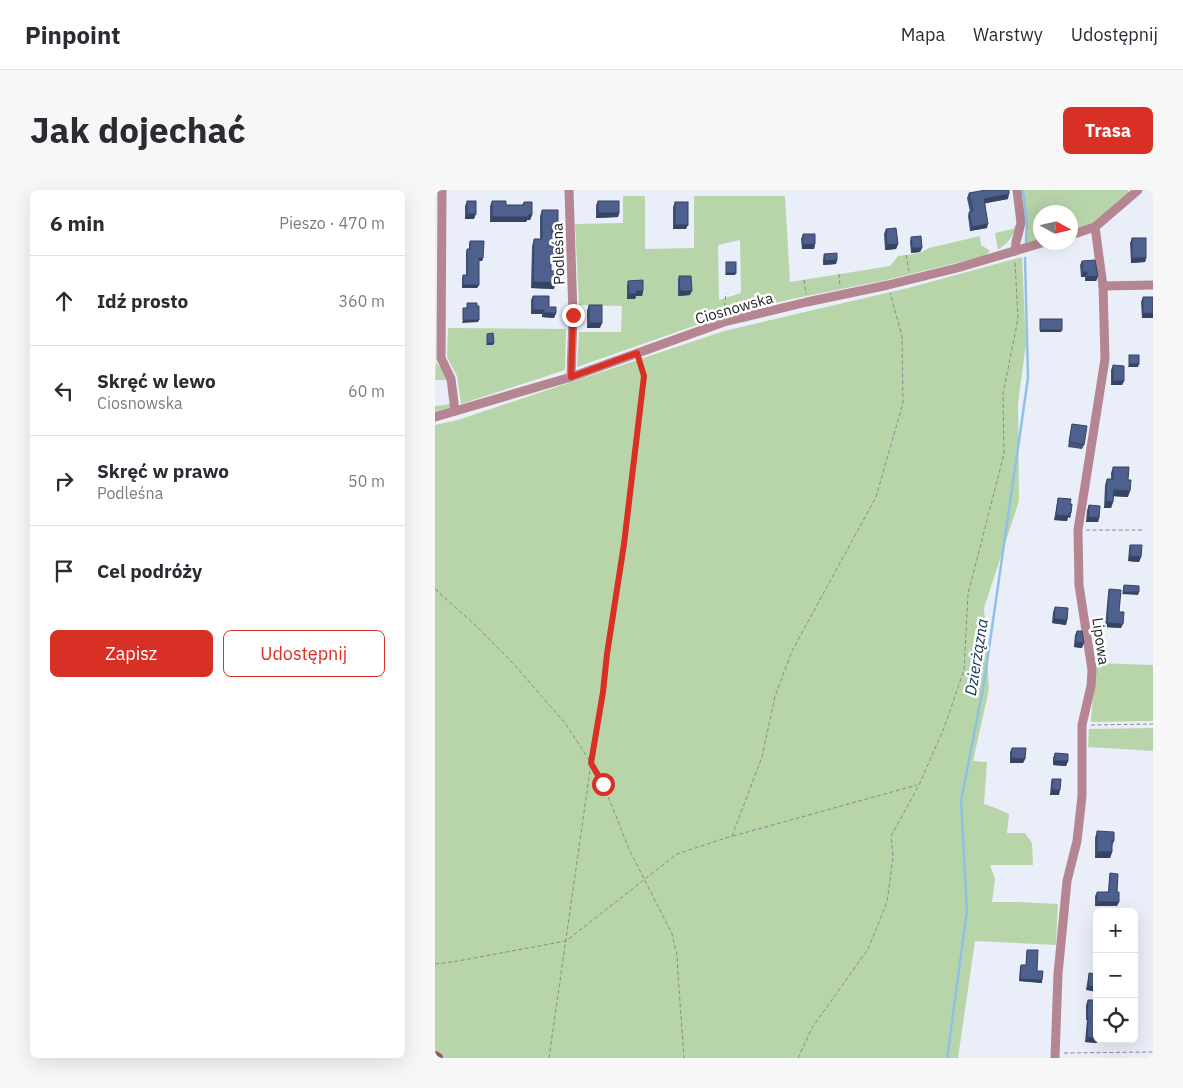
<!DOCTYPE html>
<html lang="pl">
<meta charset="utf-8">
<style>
body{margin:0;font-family:"IBM Plex Sans",sans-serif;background:#f7f7f7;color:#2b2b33}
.controls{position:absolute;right:15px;bottom:15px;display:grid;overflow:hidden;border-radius:8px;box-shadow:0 5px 20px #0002}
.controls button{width:45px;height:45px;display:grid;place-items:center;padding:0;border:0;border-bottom:1px solid #e1e1e2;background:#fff;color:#2b2b33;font:25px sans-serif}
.compass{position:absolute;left:598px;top:15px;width:45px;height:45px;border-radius:50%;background:#fff;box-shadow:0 5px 20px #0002;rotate:98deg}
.stop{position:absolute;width:15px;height:15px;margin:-11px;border:4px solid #d93025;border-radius:50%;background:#fff}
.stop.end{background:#d93025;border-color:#fff;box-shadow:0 1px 5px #0008}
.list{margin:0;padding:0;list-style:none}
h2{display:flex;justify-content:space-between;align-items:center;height:65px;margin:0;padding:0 20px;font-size:21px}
h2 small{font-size:16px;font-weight:400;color:#7c7c81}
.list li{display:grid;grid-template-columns:32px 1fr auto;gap:15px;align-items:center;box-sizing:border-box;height:90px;padding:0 20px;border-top:1px solid #e1e1e2}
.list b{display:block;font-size:19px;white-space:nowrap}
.list p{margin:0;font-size:16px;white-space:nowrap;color:#7c7c81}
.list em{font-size:16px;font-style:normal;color:#7c7c81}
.actions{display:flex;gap:10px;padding:15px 20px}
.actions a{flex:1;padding:11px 0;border:1px solid #d93025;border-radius:8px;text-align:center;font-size:18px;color:#d93025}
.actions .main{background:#d93025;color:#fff}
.icon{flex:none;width:28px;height:28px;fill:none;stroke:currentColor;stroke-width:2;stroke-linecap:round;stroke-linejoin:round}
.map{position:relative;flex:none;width:718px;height:868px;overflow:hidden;border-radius:8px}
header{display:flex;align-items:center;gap:30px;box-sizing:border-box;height:70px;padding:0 25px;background:#fff;border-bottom:1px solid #e1e1e2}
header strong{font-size:24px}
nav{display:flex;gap:28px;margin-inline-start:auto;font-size:18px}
.intro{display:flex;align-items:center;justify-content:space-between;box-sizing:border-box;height:120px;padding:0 30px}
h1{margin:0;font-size:35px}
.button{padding:12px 22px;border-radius:8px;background:#d93025;color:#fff;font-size:18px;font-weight:700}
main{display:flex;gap:30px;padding:0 30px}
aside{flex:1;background:#fff;border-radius:8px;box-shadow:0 5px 20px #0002}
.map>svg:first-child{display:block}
.green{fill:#b8d5aa;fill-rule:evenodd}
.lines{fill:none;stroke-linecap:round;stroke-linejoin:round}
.stream{stroke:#8fc0e6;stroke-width:2.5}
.path{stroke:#878b92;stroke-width:1;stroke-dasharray:4 2.5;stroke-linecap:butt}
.street{stroke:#b58591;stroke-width:9}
.secondary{stroke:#955265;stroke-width:12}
.wall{fill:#435379}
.shaded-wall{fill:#374363}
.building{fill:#4e608d;stroke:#374363}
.route{stroke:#d93025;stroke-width:6}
.labels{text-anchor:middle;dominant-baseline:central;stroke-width:5;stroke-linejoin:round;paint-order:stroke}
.street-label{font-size:15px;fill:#212327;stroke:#fff}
.water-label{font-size:16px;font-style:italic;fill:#0e344e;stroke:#fff}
</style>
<header>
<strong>Pinpoint</strong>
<nav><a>Mapa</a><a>Warstwy</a><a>Udostępnij</a></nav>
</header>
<div class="intro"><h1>Jak dojechać</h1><a class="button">Trasa</a></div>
<main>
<aside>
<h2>6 min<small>Pieszo · 470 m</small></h2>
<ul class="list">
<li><svg class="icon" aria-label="ahead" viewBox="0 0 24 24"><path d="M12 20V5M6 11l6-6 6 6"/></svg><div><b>Idź prosto</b></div><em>360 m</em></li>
<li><svg class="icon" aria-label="left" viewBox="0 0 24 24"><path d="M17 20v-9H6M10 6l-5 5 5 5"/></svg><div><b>Skręć w lewo</b><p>Ciosnowska</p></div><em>60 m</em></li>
<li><svg class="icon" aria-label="right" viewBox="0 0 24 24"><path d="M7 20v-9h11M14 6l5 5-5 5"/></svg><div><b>Skręć w prawo</b><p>Podleśna</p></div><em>50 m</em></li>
<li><svg class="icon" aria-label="arrive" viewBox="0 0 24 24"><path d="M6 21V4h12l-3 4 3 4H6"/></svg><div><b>Cel podróży</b></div></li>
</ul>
<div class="actions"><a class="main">Zapisz</a><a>Udostępnij</a></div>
</aside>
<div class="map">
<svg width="718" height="868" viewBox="0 0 718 868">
<rect width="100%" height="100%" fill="#e9eef9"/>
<g class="green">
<polygon points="589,0 693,0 694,3 658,34 636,41 636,22 606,22 605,50 592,54 593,34"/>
<path d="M188 6H210V59L259 58V6H350L355 92 455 76 463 66 485 63 494 58 545 46 546 55 554 60V62L550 66 451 90 357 109 293 124 142 177 144 142H186L187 116 144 115 140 34 188 33ZM305 50 306 103 284 110 283 55Z"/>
<path d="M583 32C578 47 575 51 563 60L560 43 578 39Z"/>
<polygon points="587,67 591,154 583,213 584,311 549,418 554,499 538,571 552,572 549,614 563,619 574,624 572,643 590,643 597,653 598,675 555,675 560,689 557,712 583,712 623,714 621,755 540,751 523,868 0,868 0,235 23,230 289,141 477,97"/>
<polygon points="13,138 131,139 130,180 26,214 22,186 12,167"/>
<polygon points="1,172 13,187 16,215 14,220 0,223 0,216 16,214 13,190 0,190"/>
<polygon points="660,473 718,475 718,531 656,532"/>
<polygon points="718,538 718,561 653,557 654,539"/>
</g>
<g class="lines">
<g class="stream">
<polyline points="588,0 592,34 591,52"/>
<polyline points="512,868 532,721 526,611 549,493 593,188 590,68"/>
</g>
<g class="path">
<polyline points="471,65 474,81"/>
<polyline points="404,84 405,96"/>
<polyline points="369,90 371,104"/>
<polyline points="289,123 291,103"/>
<polyline points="651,340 708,340"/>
<polyline points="0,399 40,435 76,471 130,533 156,573 168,594 177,616 194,659 237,744 242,765 243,785 249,868"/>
<polyline points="656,535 718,534"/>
<polyline points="298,646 482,595"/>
<polyline points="0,774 23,771 131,751 242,664 297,646 327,567 340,506 357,461 441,307 468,213 467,146 455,103"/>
<polyline points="629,863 718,862"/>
<polyline points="114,868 156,573 168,502 172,464 189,354 209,186 204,171"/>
<polyline points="363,868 377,838 433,759 452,712 458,667 456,646 484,595 509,538 529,480 533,404 569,264 568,204 583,129 580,71"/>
</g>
<g class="street">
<polyline points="7,0 6,168 16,189 20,221"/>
<polyline points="134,0 138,125 136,187"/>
<polyline points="636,45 660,37 703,0"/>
<polyline points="580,61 581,52 586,33 582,0"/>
<polyline points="668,96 718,95"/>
<polyline points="0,227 136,187 289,132 372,112 453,95 522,78 610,52"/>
<polyline points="620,868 623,784 632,691 642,651 647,606 647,535 656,496 657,480 644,395 643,340 670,169 668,96 660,37"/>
</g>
<polyline class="secondary" points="0,867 2,868"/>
</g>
<g class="wall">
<polygon points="534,3 573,9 550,13 552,38 535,41 533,26 534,22 535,22 532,8"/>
<polygon points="32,11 39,29 30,29 30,16"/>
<polygon points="57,11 71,15 87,15 89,12 97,25 95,30 92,30 91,32 55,32 55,16"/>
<polygon points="163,11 184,23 183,27 161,28 161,15"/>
<polygon points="240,12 251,39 238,39 238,17"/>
<polygon points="107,20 123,39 120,45 117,45 118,71 116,71 116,81 119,99 96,98 97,56 99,49 105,49 105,26"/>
<polygon points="451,39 463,54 461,59 450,60 449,44"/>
<polygon points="368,44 380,54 379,59 367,59 366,49"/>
<polygon points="476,47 487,58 485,62 476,63 475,52"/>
<polygon points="697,48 711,68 710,72 696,73 695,53"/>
<polygon points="35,51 48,68 47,71 44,71 44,95 42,98 27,98 27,89 28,85 31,85 31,63 32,59 34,59 34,54"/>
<polygon points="389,64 402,70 401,74 388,75 388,69"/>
<polygon points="647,71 663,86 661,91 650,91 650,87 646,87 645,75"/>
<polygon points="244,86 255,105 243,106 243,90"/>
<polygon points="193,91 208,101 207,106 201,106 200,109 192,109 192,96"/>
<polygon points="98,106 114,117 121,123 119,128 107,127 107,124 96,124 96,110"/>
<polygon points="708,107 718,128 707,128 706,112"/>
<polygon points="154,115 165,138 152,138 152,120"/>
<polygon points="678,175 689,191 687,195 676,195 676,180"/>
<polygon points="637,234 649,255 647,259 633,257 636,239"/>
<polygon points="678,277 693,290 693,307 678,306 678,312 676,318 669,318 670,295 672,289 676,289 676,283"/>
<polygon points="623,308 635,314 636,323 635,328 633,327 632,331 619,330 622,313"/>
<polygon points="654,315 664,328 663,332 651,332 652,320"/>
<polygon points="695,355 706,367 704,372 693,371 694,359"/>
<polygon points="674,399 684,422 686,438 670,437 673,404"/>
<polygon points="620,417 632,430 631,435 617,433 618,422"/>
<polygon points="642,441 647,458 639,457 640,445"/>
<polygon points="577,558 590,569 588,573 575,573 575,562"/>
<polygon points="620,563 633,571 631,576 618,575 618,568"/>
<polygon points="617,589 624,605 615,605 616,593"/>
<polygon points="662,641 679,651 677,656 677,662 675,668 660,668 660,648"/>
<polygon points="675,683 682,702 682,716 660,716 660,706 662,702 673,702 674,688"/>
<polygon points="661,758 662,758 662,776 659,776 659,762"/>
<polygon points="592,760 607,790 607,793 584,791 585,777 586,775 591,775"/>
<polygon points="654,783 661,787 651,800 653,788"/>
<polygon points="653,810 662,853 650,852 652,830 651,830 651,815"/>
</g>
<g class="shaded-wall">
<polygon points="574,4 573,9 547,14 549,9"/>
<polygon points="163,23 184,23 183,27 161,28"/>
<polygon points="32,24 41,24 39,29 30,29"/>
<polygon points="97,25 95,30 92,30 91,32 55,32 57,27"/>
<polygon points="553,34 552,38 535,41 537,37"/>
<polygon points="240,35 253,35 251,39 238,39"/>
<polygon points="117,39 123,39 120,45 115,45"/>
<polygon points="380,54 379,59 367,59 368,55"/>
<polygon points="463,54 461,59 450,60 452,55"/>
<polygon points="477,58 487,58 485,62 476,63"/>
<polygon points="116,65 121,65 118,71 114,71"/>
<polygon points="44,68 48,68 47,71 43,71"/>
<polygon points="697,68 711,68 710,72 696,73"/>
<polygon points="402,70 401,74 388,75 390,71"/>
<polygon points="648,82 652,82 650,87 646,87"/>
<polygon points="291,83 301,83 300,85 290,85"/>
<polygon points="663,86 661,91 650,91 652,87"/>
<polygon points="98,92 121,93 119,99 96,98"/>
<polygon points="28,95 44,95 42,98 27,98"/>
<polygon points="201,101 208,101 207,106 201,106 200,109 192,109 194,104"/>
<polygon points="245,101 257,101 255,105 243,106"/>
<polygon points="98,120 109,120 107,124 96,124"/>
<polygon points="109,123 121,123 119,128 107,127"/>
<polygon points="718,123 718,128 707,128 708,124"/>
<polygon points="28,130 44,130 43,132 27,133"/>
<polygon points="154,133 167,133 165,138 152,138"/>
<polygon points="605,140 627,140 626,142 605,142"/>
<polygon points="52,153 59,153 58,155 51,155"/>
<polygon points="694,174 704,174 703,177 693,177"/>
<polygon points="678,191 689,191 687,195 676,195"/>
<polygon points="679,300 695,301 693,307 676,306"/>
<polygon points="671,311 678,312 676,318 669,318"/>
<polygon points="634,323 636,323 635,328 633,327 632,331 619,330 621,325"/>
<polygon points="653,327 664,328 663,332 651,332"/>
<polygon points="695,366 706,367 704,372 693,371"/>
<polygon points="688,402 704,402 703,405 687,404"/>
<polygon points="619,429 632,430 631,435 617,433"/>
<polygon points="672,433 688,434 686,438 670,437"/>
<polygon points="640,452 649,453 647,458 639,457"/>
<polygon points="576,568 590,569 588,573 575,573"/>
<polygon points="619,571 633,571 631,576 618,575"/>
<polygon points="617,600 625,600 624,605 615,605"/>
<polygon points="662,662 677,662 675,668 660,668"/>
<polygon points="662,712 684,712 682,716 660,716"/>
<polygon points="660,772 662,772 662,776 659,776"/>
<polygon points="585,789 607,790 607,793 584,791"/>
<polygon points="653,796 662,797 662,802 651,800"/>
<polygon points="652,848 662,848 662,849 664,849 662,853 650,852"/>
</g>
<g class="building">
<polygon points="551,0 574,0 574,4 549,9 553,34 537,37 534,22 538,21 534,3"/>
<rect x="32" y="11" width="9" height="13"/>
<polygon points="57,11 71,11 71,15 89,15 89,12 97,12 97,25 93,25 93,27 57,27"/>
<rect x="163" y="11" width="21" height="12"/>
<rect x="240" y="12" width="13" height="23"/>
<polygon points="107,20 123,20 123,39 117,39 117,53 120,53 121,65 116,65 116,81 121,81 121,93 98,92 99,49 107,49"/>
<polygon points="461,38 463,54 452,55 451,39"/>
<polygon points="368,44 380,44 380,54 368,55"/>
<polygon points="486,46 487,58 477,58 476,47"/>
<rect x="697" y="48" width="14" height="20"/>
<polygon points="35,51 49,51 48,68 44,68 44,95 28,95 28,85 32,85 32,59 35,59"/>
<polygon points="402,63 402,70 390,71 389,64"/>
<polygon points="660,70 663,86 652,87 652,82 648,82 647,71"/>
<rect x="291" y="72" width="10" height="11"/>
<polygon points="244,86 256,86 257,101 245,101"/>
<polygon points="208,90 208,101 201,101 202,104 194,104 193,91"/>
<polygon points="98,106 114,106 114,117 121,117 121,123 109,123 109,120 98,120"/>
<polygon points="708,107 718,107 718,123 708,124"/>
<polygon points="32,113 42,113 42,116 44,116 44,130 28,130 28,118 32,118"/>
<rect x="154" y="115" width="13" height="18"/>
<rect x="605" y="129" width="22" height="11"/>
<polygon points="58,143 59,153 52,153 52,144"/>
<rect x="694" y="165" width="10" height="9"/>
<polygon points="678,175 689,176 689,191 678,191"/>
<polygon points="637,234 652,236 649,255 634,252"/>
<polygon points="678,277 694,277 693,290 696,290 695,301 679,300 678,312 671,311 672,289 678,289"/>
<polygon points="623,308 636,309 635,314 637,314 636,323 634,323 634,326 621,325"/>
<polygon points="654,315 665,316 664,328 653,327"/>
<polygon points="695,355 707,355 706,367 695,366"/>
<polygon points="689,395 704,396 704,402 688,402"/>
<polygon points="674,399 686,400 684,422 689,422 688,434 672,433"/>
<polygon points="620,417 633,418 632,430 619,429"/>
<polygon points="642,441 647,441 649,453 640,452"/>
<polygon points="577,558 591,558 590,569 576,568"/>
<polygon points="620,563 633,564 633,571 619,571"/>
<polygon points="617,589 626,589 625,600 617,600"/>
<polygon points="662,641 679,642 679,651 677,651 677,662 662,662"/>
<polygon points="675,683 683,684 682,702 684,702 684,712 662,712 662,702 674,702"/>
<polygon points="661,758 662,758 662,772 660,772"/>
<polygon points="592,760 603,760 602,781 608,781 607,790 585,789 586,775 591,775"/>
<polygon points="654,783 662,784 662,797 653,796"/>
<polygon points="653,810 662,810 662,848 652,848 653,825 652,825"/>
</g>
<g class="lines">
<polyline class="route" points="138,125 136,187 202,163 209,186 189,354 172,464 168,502 156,573 168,594"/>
</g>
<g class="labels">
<g class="street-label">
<text transform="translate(123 64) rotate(-92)">Podleśna</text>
<text transform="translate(299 118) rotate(-16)">Ciosnowska</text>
<text transform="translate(666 451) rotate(82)">Lipowa</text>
</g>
<g class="water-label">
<text transform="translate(541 467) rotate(-81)">Dzierżązna</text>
</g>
</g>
</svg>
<div class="controls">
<button>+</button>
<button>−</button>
<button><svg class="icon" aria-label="locate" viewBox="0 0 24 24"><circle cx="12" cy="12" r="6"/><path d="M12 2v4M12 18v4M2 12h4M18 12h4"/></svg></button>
</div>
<svg class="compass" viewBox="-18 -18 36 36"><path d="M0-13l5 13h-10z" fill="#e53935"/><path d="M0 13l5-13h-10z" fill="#7c7c81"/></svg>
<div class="stop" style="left:168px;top:594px"></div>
<div class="stop end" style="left:138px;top:125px"></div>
</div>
</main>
